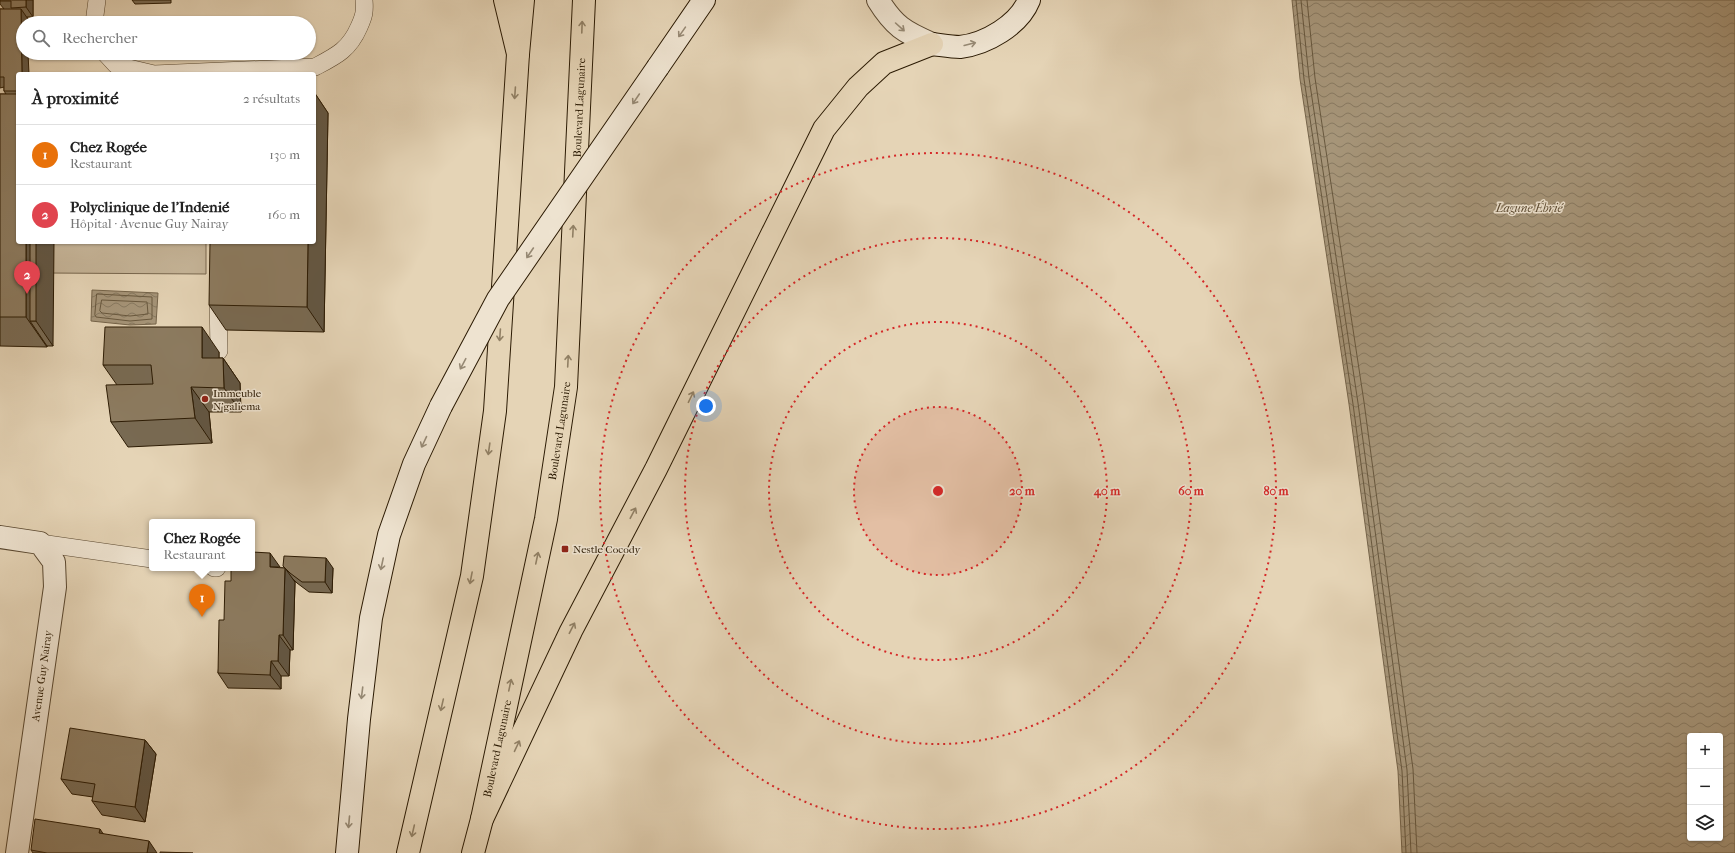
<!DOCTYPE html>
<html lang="fr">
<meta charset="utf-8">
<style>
body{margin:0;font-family:"IM FELL French Canon",serif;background:#f2f2f2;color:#222}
.controls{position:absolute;right:12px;bottom:12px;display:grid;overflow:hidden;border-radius:4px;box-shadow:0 1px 3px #0004}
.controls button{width:36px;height:36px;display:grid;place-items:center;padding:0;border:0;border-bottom:1px solid #e0e0e0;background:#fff;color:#222;font:20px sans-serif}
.you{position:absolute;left:706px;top:406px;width:14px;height:14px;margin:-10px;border:3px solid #fff;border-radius:50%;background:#1a73e8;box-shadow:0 0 0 6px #1a73e833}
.badge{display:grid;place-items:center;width:26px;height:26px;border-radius:50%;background:#db2777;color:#fff;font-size:13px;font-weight:700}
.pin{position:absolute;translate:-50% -33px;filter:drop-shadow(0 1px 2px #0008)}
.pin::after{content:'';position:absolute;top:21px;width:14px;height:12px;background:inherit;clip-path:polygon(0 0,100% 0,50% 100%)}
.popup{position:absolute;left:149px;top:519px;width:106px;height:52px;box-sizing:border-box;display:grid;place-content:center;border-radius:4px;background:#fff;filter:drop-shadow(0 1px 3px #0005);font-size:13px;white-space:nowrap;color:#767676}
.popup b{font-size:15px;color:#222}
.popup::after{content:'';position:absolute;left:50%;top:100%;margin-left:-8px;border:8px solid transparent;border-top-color:#fff}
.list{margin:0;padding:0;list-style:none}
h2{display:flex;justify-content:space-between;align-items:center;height:52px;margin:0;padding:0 16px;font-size:17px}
h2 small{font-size:13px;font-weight:400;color:#767676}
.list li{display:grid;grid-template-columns:26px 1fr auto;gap:12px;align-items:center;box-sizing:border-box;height:60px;padding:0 16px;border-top:1px solid #e0e0e0}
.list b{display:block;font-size:15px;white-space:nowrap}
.list p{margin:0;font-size:13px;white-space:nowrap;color:#767676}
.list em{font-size:13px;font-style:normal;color:#767676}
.icon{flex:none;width:22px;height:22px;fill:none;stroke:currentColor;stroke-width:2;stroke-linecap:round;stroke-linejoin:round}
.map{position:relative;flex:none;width:1735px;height:853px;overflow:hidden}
.search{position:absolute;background:#fff;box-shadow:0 1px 3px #0004;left:16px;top:16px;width:300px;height:44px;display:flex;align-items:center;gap:10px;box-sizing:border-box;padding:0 14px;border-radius:22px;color:#767676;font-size:15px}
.panel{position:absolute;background:#fff;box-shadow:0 1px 3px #0004;left:16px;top:72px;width:300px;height:172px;border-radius:4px}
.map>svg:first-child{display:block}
.grass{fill:#c5b498;stroke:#78674e}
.water{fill:url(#water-waves);stroke:#75644a;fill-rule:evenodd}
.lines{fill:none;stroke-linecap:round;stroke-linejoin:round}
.shore{stroke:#68583e;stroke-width:1}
.service-casing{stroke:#5a4830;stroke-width:18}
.minor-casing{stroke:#5a4830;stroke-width:24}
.secondary-casing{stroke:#2b1a03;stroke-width:24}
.trunk-casing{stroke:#2b1a03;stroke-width:24}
.motorway-casing{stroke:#2b1a03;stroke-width:24}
.service{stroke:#eee3d0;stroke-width:17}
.minor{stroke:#eee3d0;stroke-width:22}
.secondary{stroke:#eee3d0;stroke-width:22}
.trunk{stroke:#e5d4b6;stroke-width:22}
.motorway{stroke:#e5d4b6;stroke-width:22}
.secondary-bridge-casing{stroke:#2b1a03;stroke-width:24;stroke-linecap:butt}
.secondary-bridge{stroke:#eee3d0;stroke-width:22}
.wall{fill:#786a53;stroke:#2b1a03}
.shaded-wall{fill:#625643;stroke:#2b1a03}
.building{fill:#8c7b60;stroke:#2b1a03}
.oneway{stroke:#918065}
.oneway2{stroke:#968974}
.ring{fill:none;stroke:#d62828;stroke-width:2;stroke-dasharray:2 4}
.poi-dot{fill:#8f2418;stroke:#eee3d0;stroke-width:1.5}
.labels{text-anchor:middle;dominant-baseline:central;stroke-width:3;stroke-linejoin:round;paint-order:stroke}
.street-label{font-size:11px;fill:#2b1a03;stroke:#eee3d0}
.poi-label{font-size:11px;fill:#2b1a03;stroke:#eee3d0;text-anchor:start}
.water-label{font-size:12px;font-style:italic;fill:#5c4b32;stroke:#eee3d0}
.centre{fill:#d62828;stroke:#eee3d0;stroke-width:2}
.ring-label{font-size:12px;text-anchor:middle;font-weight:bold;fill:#d62828;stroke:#eee3d0;stroke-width:3;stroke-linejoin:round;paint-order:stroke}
</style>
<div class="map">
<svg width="1735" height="853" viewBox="0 0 1735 853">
<defs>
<pattern id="water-waves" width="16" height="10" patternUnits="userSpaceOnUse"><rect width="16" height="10" fill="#a69579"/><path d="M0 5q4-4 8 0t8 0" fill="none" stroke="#877961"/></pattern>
</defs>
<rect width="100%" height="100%" fill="#e5d4b6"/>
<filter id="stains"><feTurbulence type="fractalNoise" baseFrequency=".005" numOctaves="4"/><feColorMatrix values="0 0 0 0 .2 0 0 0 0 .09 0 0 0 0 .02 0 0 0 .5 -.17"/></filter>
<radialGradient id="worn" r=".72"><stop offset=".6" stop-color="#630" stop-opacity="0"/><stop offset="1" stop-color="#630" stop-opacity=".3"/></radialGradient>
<polygon class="grass" points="47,242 206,242 206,274 47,273"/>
<g class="water">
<path d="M1292 0H1735V853H1402L1398 771 1349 404 1300 79ZM1690 736H1720V838H1690Z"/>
<polygon points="92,290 158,293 156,324 130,325 91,321"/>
</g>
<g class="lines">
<g class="shore">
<polyline points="1296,0 1304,79 1353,404 1402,771 1406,853"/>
<polyline points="1301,0 1309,78 1358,403 1407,770 1411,853"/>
<polyline points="1307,0 1315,78 1364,402 1413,769 1417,853"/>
<polygon points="97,294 152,297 152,319 130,321 96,317 95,315"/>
<polygon points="102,300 147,302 148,314 130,316 102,313 100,311"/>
</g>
<g class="service-casing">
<g id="service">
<polyline points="94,23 97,0"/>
<path d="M105 53 116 65 154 74 315 67C336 56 349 50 359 27 364 16 365 12 364 0"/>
<polyline points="218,296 219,351"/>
<polyline points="40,543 152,559"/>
<polyline points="214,568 217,568"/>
</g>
</g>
<g class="minor-casing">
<g id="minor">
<path d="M878 0C894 26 904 32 932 44"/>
<polyline points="0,537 40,543 54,562 55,587 17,853"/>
</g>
</g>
<g class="secondary-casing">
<g id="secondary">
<path d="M932 44C941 45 951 47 960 47 986 44 1019 25 1029 0"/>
<polyline points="658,67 704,0"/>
<polyline points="347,853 359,719 371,618 389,535 414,464 441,406"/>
</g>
</g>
<g class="trunk-casing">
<g id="trunk">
<polyline points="408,853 472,576 495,411 518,54 505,0"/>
<polyline points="473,853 482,819 571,631 656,469 824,129 858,87 884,63 932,44"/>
</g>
</g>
<g class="motorway-casing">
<g id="motorway">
<polyline points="518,54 523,0"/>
<path id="s1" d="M482 819 546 519 566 387 584 0"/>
</g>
</g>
<use href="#service" class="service"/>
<use href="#minor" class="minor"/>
<use href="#secondary" class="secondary"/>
<use href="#trunk" class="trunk"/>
<use href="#motorway" class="motorway"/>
<g class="secondary-bridge-casing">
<polyline id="secondary-bridge" points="441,406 498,299 658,67"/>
</g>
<use href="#secondary-bridge" class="secondary-bridge"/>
</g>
<g class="wall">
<polygon points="0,0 33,0 33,17 27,17 28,19 18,74 18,242 53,346 47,346 47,347 0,346 0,94 6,94 4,91 4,87 0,88 0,9 4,9 0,4"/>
<polygon points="132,0 171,0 171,3 135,4"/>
<polygon points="314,92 328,113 324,332 226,330 209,305 314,242"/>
<polygon points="219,352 219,358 223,358 240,383 241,412 209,412 212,443 128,447 111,422 117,385 103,365"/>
<polygon points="280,568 333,568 332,593 309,592 297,583 291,577 295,582 293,650 290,650 289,676 281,676 281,689 228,688 218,673 224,620"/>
<polygon points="145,740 156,754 145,822 102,815 92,801 93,797 72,794 61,779"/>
<polygon points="103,834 157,853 33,853 31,850"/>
</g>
<g class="shaded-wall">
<polygon points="26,0 33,0 33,17 26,7"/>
<polygon points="21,9 28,19 28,23 23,23 23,53 28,53 29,74 22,74"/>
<polygon points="314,92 328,113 324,332 307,307 308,242 314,242"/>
<polygon points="26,242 54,242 53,346 36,321 30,321 47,346 47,347 26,317"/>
<polygon points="202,327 219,352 219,383 202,358"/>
<polygon points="223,358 240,383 241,412 224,388"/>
<polygon points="191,387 209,412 212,443 195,418"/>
<polygon points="270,553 280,567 270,567"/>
<polygon points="326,558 333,568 332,593 325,582"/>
<polygon points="285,568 295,582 293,650 283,635"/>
<polygon points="279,635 290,650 289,676 278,661"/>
<polygon points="271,661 281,676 281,689 270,675"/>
<polygon points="145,740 156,754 145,822 135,807"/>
<polygon points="100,829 110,844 99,833"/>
<polygon points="149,841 157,853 147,853"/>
</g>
<g class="building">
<polygon points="0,0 26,0 26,7 11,8 11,1 0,1"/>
<polygon points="0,9 21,9 22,74 18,74 18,91 4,91 4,77 0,77"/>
<polygon points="0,94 18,94 18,242 26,242 26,317 0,317"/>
<rect x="30" y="242" width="6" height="79"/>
<polygon points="210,242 308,242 307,307 209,305"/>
<polygon points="105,327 202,327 202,358 223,358 224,388 191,387 195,418 111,422 106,385 153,384 151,365 103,365"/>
<polygon points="252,552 270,553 270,567 285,568 283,635 279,635 278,661 271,661 270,675 218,673 219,620 224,620 225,581 231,581 231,568 252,568"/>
<polygon points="284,556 326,558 325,582 302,582 290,573 283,566"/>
<polygon points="70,728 145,740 135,807 92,801 95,784 61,779"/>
<polygon points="35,819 100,829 99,833 149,841 147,853 47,853 31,850"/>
<polygon points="160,852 193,853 160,853"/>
</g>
<defs><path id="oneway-shaft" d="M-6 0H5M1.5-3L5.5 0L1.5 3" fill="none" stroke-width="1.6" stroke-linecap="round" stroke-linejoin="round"/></defs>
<g class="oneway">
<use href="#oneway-shaft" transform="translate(582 27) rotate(-88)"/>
<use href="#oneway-shaft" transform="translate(515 93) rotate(94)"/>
<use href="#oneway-shaft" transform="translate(573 231) rotate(-87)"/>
<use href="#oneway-shaft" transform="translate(500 335) rotate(94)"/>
<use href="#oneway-shaft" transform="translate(568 361) rotate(-87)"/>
<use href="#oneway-shaft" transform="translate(691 397) rotate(-64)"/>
<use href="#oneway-shaft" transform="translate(489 449) rotate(98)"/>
<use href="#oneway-shaft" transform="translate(633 513) rotate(-62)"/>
<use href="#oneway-shaft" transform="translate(537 558) rotate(-78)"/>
<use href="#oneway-shaft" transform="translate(471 578) rotate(101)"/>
<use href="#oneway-shaft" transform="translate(572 628) rotate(-63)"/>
<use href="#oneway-shaft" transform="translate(510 685) rotate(-78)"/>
<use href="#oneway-shaft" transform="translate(442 705) rotate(103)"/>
<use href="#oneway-shaft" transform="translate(517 746) rotate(-65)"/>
<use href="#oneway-shaft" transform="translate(413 831) rotate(103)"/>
</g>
<g class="oneway2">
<use href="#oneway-shaft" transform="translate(900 27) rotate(42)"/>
<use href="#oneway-shaft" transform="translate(682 32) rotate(125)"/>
<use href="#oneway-shaft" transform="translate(970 44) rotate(-14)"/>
<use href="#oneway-shaft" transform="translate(636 99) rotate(124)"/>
<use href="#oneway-shaft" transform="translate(530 253) rotate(124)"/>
<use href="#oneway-shaft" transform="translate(463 364) rotate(118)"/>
<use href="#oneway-shaft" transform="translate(424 442) rotate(115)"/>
<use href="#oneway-shaft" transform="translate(382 564) rotate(102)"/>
<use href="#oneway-shaft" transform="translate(362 693) rotate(97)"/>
<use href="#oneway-shaft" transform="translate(349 822) rotate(95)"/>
</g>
<circle cx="938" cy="491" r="84" fill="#d62828" fill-opacity=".12"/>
<g class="ring">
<circle cx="938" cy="491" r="84"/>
<circle cx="938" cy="491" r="169"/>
<circle cx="938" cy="491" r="253"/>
<circle cx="938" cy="491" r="338"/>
</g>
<g class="poi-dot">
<circle cx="205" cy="399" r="4"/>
<rect x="561" y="545" width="8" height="8" rx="2"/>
</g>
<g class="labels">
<g class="street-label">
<text stroke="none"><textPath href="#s1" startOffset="720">Boulevard Lagunaire</textPath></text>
<text stroke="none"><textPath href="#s1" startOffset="396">Boulevard Lagunaire</textPath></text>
<text transform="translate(42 676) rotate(-82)">Avenue Guy Nairay</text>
<text stroke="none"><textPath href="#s1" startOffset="72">Boulevard Lagunaire</textPath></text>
</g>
<g class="poi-label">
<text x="213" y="393">Immeuble<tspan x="213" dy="13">N'galiema</tspan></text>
<text x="573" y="549">Nestle Cocody</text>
</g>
<g class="water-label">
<text x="1529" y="208">Lagune Ébrié</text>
</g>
</g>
<circle cx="938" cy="491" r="6" class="centre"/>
<g class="ring-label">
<text x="1022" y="495">20 m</text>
<text x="1107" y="495">40 m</text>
<text x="1191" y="495">60 m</text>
<text x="1276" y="495">80 m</text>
</g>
<rect width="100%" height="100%" filter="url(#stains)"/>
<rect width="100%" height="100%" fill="url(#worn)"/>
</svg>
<div class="controls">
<button>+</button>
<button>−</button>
<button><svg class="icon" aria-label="layers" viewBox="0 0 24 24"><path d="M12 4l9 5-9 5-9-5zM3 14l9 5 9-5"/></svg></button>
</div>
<div class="you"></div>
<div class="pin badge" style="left:202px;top:617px;background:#e8710a">1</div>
<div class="popup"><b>Chez Rogée</b>Restaurant</div>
<div class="pin badge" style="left:27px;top:294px;background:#e0444e">2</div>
<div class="search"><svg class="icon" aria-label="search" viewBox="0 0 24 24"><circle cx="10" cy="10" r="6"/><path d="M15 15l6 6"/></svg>Rechercher</div>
<section class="panel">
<h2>À proximité<small>2 résultats</small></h2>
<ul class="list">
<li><span class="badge" style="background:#e8710a">1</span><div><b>Chez Rogée</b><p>Restaurant</p></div><em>130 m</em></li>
<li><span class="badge" style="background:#e0444e">2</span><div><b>Polyclinique de l'Indenié</b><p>Hôpital · Avenue Guy Nairay</p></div><em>160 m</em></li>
</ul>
</section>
</div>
